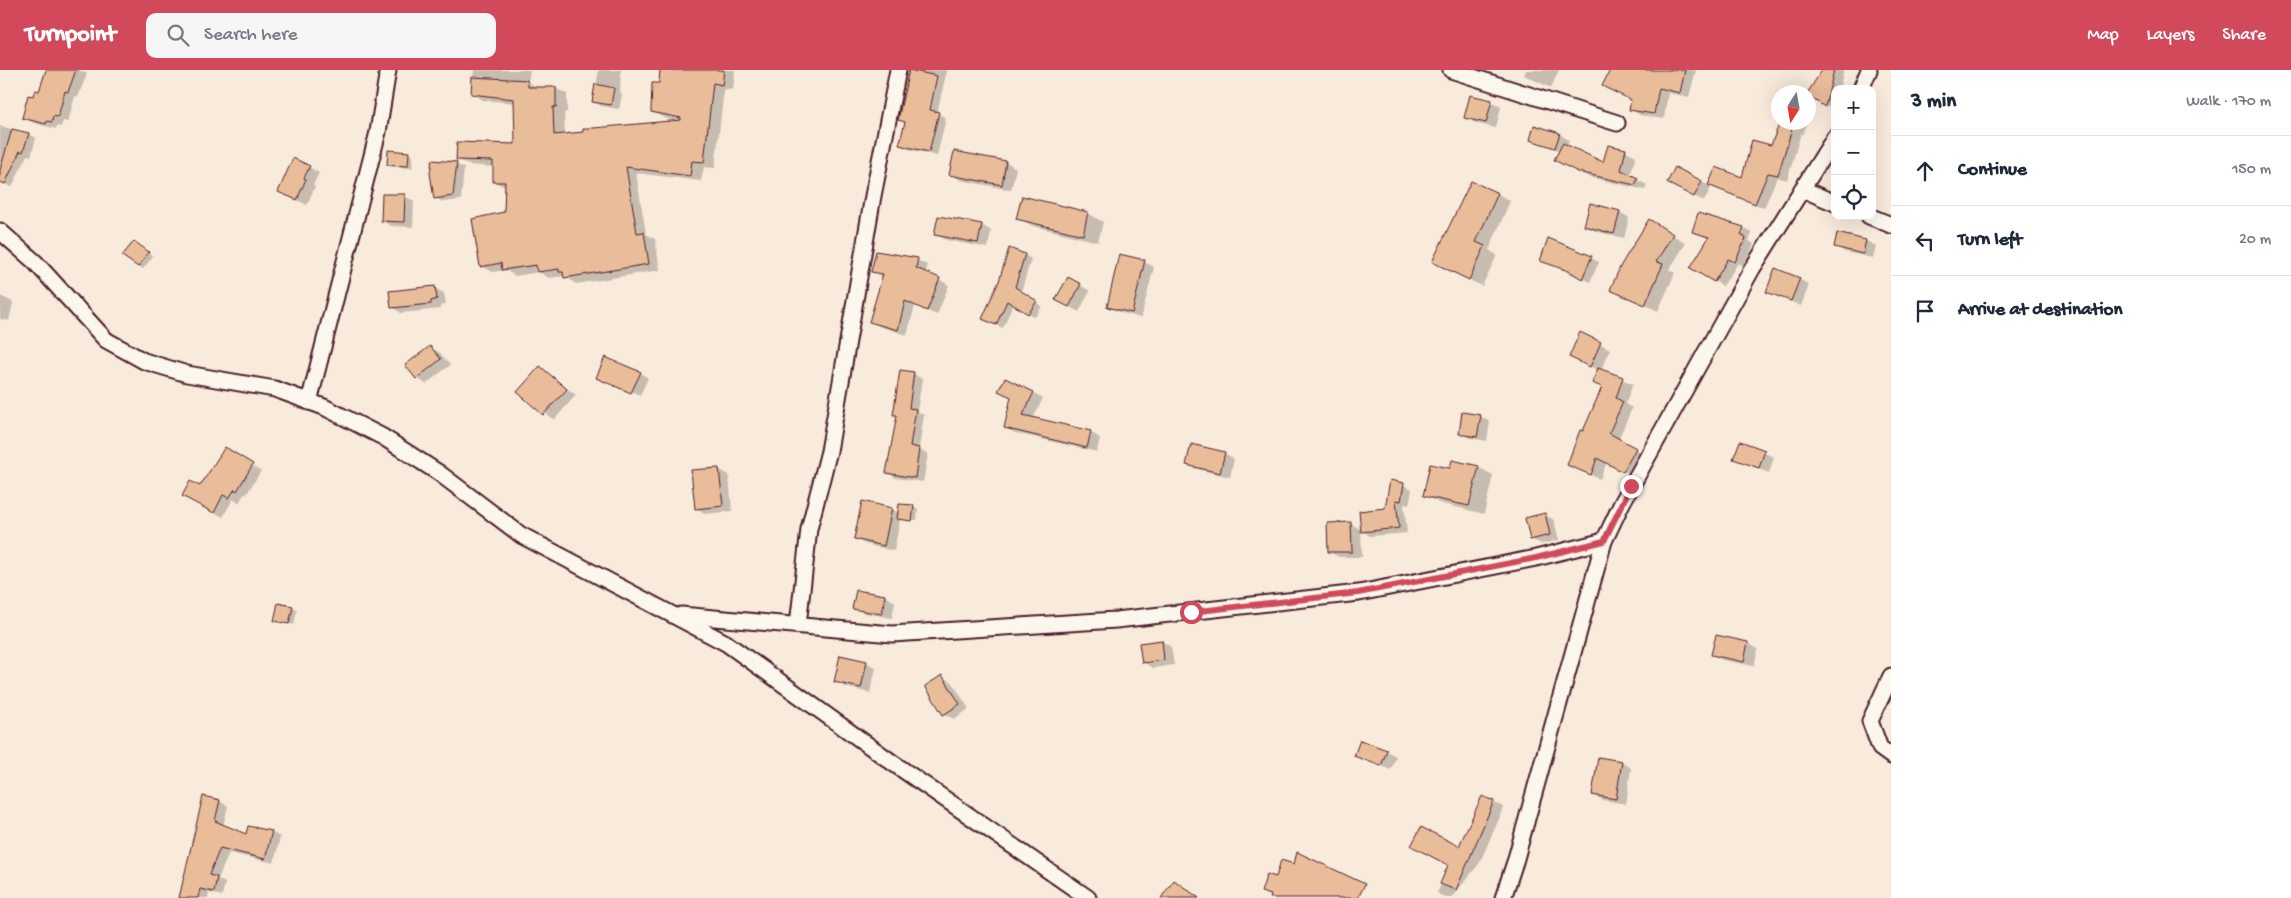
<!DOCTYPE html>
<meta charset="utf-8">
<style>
body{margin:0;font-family:"Gochi Hand",sans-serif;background:#f6f6f7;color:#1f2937}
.controls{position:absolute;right:15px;top:15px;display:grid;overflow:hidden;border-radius:10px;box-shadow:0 5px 20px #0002}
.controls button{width:45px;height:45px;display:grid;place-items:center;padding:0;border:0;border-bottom:1px solid #e0e1e3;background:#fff;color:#1f2937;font:25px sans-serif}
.compass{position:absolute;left:1771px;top:15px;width:45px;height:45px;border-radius:50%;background:#fff;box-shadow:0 5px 20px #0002;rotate:191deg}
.stop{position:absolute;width:15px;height:15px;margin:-11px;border:4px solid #d1495b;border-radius:50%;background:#fff}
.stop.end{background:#d1495b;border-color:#fff;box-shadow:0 1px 5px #0008}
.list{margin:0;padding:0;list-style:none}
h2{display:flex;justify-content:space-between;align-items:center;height:65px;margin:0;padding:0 20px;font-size:21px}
h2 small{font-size:16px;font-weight:400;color:#747a83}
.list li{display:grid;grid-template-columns:32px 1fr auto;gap:15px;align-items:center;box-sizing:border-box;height:70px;padding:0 20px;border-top:1px solid #e0e1e3}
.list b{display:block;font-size:19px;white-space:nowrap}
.list em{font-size:16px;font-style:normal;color:#747a83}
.icon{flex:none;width:28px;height:28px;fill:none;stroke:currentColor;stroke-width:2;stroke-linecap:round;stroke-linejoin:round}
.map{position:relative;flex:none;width:1891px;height:828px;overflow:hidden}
header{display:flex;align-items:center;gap:30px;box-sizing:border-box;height:70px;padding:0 25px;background:#d1495b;color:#fff}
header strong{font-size:24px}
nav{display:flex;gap:28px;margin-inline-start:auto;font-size:18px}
.search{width:350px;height:45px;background:#f6f6f7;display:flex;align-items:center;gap:12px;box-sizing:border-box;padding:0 18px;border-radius:10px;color:#747a83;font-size:19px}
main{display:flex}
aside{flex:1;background:#fff}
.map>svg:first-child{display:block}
.shadow{fill:#0003}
.building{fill:#eabd9a;stroke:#4a1f2b}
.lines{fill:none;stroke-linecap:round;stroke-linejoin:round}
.street-casing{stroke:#4a1f2b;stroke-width:19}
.street{stroke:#fbf7ec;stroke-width:15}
.route{stroke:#d1495b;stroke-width:6}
</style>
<header>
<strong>Turnpoint</strong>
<div class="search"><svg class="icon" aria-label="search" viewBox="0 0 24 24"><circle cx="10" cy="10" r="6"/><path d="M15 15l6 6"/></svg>Search here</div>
<nav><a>Map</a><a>Layers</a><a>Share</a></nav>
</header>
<main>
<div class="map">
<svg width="1891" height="828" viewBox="0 0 1891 828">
<rect width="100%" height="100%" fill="#f8ebdc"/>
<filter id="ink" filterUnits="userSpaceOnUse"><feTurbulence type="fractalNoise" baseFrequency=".02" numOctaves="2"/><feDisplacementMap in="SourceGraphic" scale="10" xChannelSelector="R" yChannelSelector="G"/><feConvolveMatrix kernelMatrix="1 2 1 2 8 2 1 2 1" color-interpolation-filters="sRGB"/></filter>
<g filter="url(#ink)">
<g class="shadow">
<polygon points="48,0 79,0 87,4 78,27 75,26 68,52 63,51 61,57 57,56 56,59 34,53 24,48 40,22"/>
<polygon points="474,0 530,0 528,12 539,18 555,18 567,24 567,42 564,43 565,65 678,51 664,48 652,42 660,14 662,0 735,0 733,20 724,19 715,98 704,97 701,111 636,103 646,164 655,169 660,200 576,214 565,206 549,208 539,202 515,206 505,200 493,202 481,196 505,143 506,118 494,111 494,97 468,95 457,89 516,76 516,33 483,30 472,23"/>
<polygon points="599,0 621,0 620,22 622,24 619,39 601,36 593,31"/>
<polygon points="910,0 947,0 937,43 946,48 937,86 908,79 900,74 906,53 899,49"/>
<polygon points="1526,0 1559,0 1551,18 1524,5"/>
<polygon points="1611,0 1696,0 1689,27 1668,23 1664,49 1640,45 1630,39 1632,30"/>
<polygon points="1820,0 1844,0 1839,19 1835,19 1833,40 1808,24 1823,1"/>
<polygon points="1491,31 1501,37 1496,58 1475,53 1466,47"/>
<polygon points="1781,52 1807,52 1803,64 1801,63 1787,110 1777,107 1764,138 1712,116 1704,131 1678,118 1702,112 1709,116 1717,98 1743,108 1772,76"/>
<polygon points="0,56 28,63 36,68 31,86 27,85 12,117 0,112"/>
<polygon points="1559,64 1569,70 1567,76 1604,94 1609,76 1626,81 1636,86 1630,106 1647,115 1645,120 1589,107 1565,95 1560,81 1531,69"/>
<polygon points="955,82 1006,92 1016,98 1011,120 960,110 951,104"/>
<polygon points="408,83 413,86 412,98 392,97 388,94"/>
<polygon points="456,94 464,98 461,130 443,132 435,128"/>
<polygon points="309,97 319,103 313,115 315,116 307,135 279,121"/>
<polygon points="1498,124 1510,131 1489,180 1497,185 1482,216 1446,199"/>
<polygon points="404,126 414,131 413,157 392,156 382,151"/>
<polygon points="1023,127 1088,143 1103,152 1098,172 1033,156 1018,148"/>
<polygon points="1591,135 1620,142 1629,148 1624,168 1595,161 1586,155"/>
<polygon points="1698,144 1744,158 1752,163 1749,171 1754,174 1744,196 1738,193 1723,216 1692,198 1709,169 1693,161"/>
<polygon points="1649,151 1686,173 1669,200 1675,203 1658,241 1612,219"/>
<polygon points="982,155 991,161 988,178 946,170 936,164"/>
<polygon points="1838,164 1866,171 1876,176 1873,188 1845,182 1835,176"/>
<polygon points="1549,169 1599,192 1590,212 1542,191"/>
<polygon points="138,175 153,186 143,199 138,196"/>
<polygon points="1025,185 1031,189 1021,222 1042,236 1035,247 1013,234 1003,258 991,253"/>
<polygon points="917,190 927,195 926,203 949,215 937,245 915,236 907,265 881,257 871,252 883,208 873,202"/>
<polygon points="1144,192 1154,197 1141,248 1119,242 1109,237"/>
<polygon points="1068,208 1090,221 1079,242 1056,229"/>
<polygon points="1799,209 1809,215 1801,236 1767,221"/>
<polygon points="434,218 444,223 446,234 440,236 440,239 401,243 392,237"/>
<polygon points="0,226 13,232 9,251 0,249"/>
<polygon points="1580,264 1610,279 1601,300 1633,314 1625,334 1632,338 1618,370 1645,384 1633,406 1607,392 1600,409 1568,395 1603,318 1593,312 1598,300 1580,292"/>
<polygon points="430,277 440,283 450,295 426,314 417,308"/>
<polygon points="540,298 576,325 554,350 519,322"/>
<polygon points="901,301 914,304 922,309 917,341 924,345 919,379 928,384 923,412 896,408 888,403 898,346 894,344"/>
<polygon points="640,303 648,308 640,325 606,311"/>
<polygon points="1034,323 1043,328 1033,349 1090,362 1100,368 1097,382 1015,363 1005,357"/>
<polygon points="1480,346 1490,352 1487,371 1470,368 1460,363"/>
<polygon points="1740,373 1774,387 1769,403 1735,389"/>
<polygon points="225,379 261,401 246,425 244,424 239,433 233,429 223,447 193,431"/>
<polygon points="1224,383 1234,389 1230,407 1197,399 1187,394"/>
<polygon points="1478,397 1493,405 1484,444 1439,433 1424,425 1451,400"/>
<polygon points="719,399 729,405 732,441 706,444 696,438 692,402"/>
<polygon points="1403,415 1412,419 1409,435 1404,434 1407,463 1370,466 1361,460 1362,487 1339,487 1329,482 1329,454 1351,454 1362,460 1386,440"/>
<polygon points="863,433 892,439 899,443 913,436 918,439 917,450 900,450 894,481 865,474 855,469"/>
<polygon points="1545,445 1554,450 1559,470 1541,474 1531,469"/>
<polygon points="857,521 885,526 895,532 892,548 864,543 854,538"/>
<polygon points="292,537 297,540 294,555 276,550"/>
<polygon points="1717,566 1748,573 1758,579 1754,596 1722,590 1713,584"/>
<polygon points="1162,571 1171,577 1174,595 1153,598 1143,592"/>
<polygon points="866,592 876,598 870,623 845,617 835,611"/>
<polygon points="942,607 952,612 969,639 954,649 944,644"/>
<polygon points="1386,681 1396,686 1391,700 1356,685"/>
<polygon points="1622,692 1631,698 1626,734 1603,730 1593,725"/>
<polygon points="1483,727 1503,737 1499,749 1479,794 1451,828 1445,828 1437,823"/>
<polygon points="219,731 228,736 223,756 247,765 271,762 280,767 274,793 229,783 218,809 225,813 222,826 209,823 208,828 181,828"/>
</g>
<g class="building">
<polygon points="46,0 76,0 68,22 65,21 58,47 53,46 52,52 47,51 46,54 22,48 28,25 33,26 35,20 39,21"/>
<polygon points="660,0 724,0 722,15 713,13 704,92 692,91 690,106 626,97 637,163 644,162 649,194 564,208 563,202 559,202 559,199 537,202 536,195 502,200 501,193 480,197 472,149 504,142 505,112 493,112 493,91 456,90 457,72 515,74 514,29 471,24 472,7 527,10 528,17 556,17 556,37 553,37 554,65 583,62 583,59 681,50 681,48 651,42 652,13 659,13"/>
<polygon points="909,0 937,6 930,40 939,42 929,82 899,75 905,52 898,50"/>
<polygon points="1610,0 1685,0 1680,23 1659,18 1654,44 1629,40 1631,30 1602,16"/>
<polygon points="1822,0 1834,0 1825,37 1808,26 1808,22"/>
<polygon points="595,14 614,18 611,35 592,32"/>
<polygon points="1470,25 1492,30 1486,53 1464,48"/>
<polygon points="1780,52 1794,52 1778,105 1768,103 1755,134 1708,115 1716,97 1742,107 1752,70 1771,75"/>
<polygon points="1534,55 1560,63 1555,78 1530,70"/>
<polygon points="12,59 29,63 23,82 20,81 5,114 0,112 0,100"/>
<polygon points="1563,73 1603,92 1608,75 1626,79 1621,100 1638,108 1635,115 1578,102 1554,90"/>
<polygon points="388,80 409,82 408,96 387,95"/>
<polygon points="954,81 1006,91 1002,115 949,105"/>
<polygon points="293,88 310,96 304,108 306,109 297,130 278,122"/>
<polygon points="432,90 457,92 453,126 434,129 430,103"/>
<polygon points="1675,97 1702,111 1694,127 1667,113"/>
<polygon points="1471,111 1498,123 1476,172 1485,176 1469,210 1432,192"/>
<polygon points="382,124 405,124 404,152 381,151"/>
<polygon points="1022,126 1088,142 1083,165 1016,149"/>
<polygon points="1590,133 1620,141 1614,164 1584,156"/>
<polygon points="1698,143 1744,157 1741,165 1746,168 1735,192 1728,189 1714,212 1690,198 1709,167 1692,162"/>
<polygon points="938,146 982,154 978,173 934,165"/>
<polygon points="1649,149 1673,164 1656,192 1663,194 1645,235 1610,220 1621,195"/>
<polygon points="1837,163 1866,170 1863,184 1834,177"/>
<polygon points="1548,168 1592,186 1582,209 1569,201 1540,191"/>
<polygon points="134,171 149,182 138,197 122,186"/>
<polygon points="1009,178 1025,184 1015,217 1037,231 1028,244 1007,231 996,255 982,249 999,211"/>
<polygon points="876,181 918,188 916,198 940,208 927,241 905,231 898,260 869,252 883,204 871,202"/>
<polygon points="1119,184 1145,190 1132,243 1107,237"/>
<polygon points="1775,198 1800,208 1791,231 1766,222"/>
<polygon points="1068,207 1081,214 1069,237 1055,230"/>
<polygon points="435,216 437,229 431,231 431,234 391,238 389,221"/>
<polygon points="1580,262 1601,272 1590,297 1569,287"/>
<polygon points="430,276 441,289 416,309 405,295"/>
<polygon points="605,287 641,302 631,323 596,308"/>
<polygon points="540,296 567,319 543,345 517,322"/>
<polygon points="1598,298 1623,307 1616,328 1623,332 1609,363 1636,378 1623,402 1597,388 1591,405 1567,395 1580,360 1583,361 1602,317 1592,313"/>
<polygon points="900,300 914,302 909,338 916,339 910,376 919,378 915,408 886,403 897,345 893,345"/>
<polygon points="1005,308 1034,322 1023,345 1091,361 1087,378 1004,358 1011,327 998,321"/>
<polygon points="1462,342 1481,345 1477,367 1459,364"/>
<polygon points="1740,371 1765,380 1759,398 1733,389"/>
<polygon points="1191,374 1225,382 1220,403 1186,395"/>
<polygon points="225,377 253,394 237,421 235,419 229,428 223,425 214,443 182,426 190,411 200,416"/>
<polygon points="1452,390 1479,396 1469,436 1423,426 1430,394 1450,398"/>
<polygon points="719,398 723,436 695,439 691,400"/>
<polygon points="1390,410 1404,413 1401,431 1396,430 1399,458 1361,462 1359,441 1385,438"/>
<polygon points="862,431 892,438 884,476 854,469"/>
<polygon points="899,434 914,435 912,451 897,449"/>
<polygon points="1545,443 1550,465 1530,470 1525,448"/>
<polygon points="1351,452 1352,482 1328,482 1327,453"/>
<polygon points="856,520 885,525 882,544 852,539"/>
<polygon points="278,533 293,536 289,554 274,551"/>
<polygon points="1716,565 1748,572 1744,592 1711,585"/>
<polygon points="1162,570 1164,590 1142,593 1139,573"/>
<polygon points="840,585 867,591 861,618 834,612"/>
<polygon points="942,605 960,634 943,645 925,616"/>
<polygon points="1360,670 1387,680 1381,696 1354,686"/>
<polygon points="1598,687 1622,691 1616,729 1592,725"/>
<polygon points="203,726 220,730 215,751 246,764 248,756 272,761 265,789 220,778 209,805 217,807 214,822 200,819 198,828 179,828"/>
<polygon points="1482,726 1494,731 1456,820 1440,814 1448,795 1411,776 1421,757 1459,776"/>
<polygon points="1297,782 1365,814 1358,828 1270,828 1271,825 1261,822 1267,804 1276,807 1281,790 1294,794"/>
<polygon points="1174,810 1199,828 1161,828"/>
</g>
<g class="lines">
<g class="street-casing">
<g id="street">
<polyline points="1451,0 1617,53"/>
<polyline points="1861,19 1869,0"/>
<polyline points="1802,119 1835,133"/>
<polyline points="1869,146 1891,155"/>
<polyline points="0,161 35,192 106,270 144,291 187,304 275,319 324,337 383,367 439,403 521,465 726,573 893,693 1088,828"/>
<polyline points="309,332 378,62 388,0"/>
<polyline points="681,545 892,564 1116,550 1359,523 1536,488 1604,471"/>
<polyline points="798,555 809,459 829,381 873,126 898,0"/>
<polyline points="1891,606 1870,651 1880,678 1891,686"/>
<polyline points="1503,828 1515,792 1604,471 1622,433 1752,199 1835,67"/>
</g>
</g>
<use href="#street" class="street"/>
</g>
</g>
<g class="lines" filter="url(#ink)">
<polyline class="route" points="1191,542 1358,523 1536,488 1604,471 1631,416"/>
</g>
</svg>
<div class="controls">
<button>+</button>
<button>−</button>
<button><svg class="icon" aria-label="locate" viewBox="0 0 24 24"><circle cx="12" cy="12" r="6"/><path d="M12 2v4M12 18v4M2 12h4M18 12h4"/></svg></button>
</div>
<svg class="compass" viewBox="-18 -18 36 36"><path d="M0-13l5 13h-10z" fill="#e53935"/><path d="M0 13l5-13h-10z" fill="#747a83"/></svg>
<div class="stop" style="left:1191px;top:542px"></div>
<div class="stop end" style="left:1631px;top:416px"></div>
</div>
<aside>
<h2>3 min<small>Walk · 170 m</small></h2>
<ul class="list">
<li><svg class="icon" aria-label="ahead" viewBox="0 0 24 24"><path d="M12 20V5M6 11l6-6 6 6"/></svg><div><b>Continue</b></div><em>150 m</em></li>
<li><svg class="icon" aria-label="left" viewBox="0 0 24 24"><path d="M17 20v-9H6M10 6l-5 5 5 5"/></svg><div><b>Turn left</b></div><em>20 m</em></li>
<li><svg class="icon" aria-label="arrive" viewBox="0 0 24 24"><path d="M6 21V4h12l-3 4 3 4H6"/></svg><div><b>Arrive at destination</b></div></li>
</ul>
</aside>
</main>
